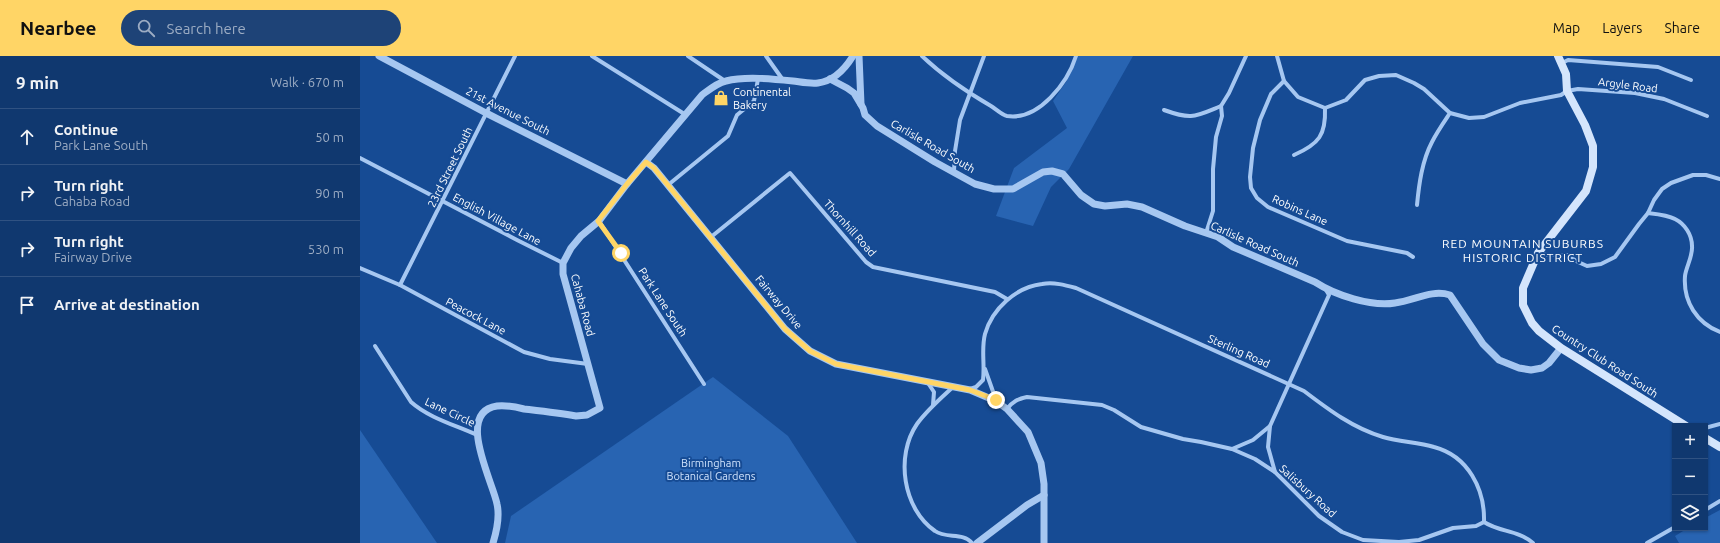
<!DOCTYPE html>
<meta charset="utf-8">
<style>
body{margin:0;font-family:Ubuntu,sans-serif;background:#1e4377;color:#f1f3f6}
.controls{position:absolute;right:12px;bottom:12px;display:grid;overflow:hidden;border-radius:0px;box-shadow:0 1px 3px #0004}
.controls button{width:36px;height:36px;display:grid;place-items:center;padding:0;border:0;border-bottom:1px solid #305282;background:#10386f;color:#f1f3f6;font:20px sans-serif}
.stop{position:absolute;width:12px;height:12px;margin:-9px;border:3px solid #ffd566;border-radius:50%;background:#fff}
.stop.end{background:#ffd566;border-color:#fff;box-shadow:0 1px 4px #0008}
.list{margin:0;padding:0;list-style:none}
h2{display:flex;justify-content:space-between;align-items:center;height:52px;margin:0;padding:0 16px;font-size:17px}
h2 small{font-size:13px;font-weight:400;color:#9cacc3}
.list li{display:grid;grid-template-columns:26px 1fr auto;gap:12px;align-items:center;box-sizing:border-box;height:56px;padding:0 16px;border-top:1px solid #305282}
.list b{display:block;font-size:15px;white-space:nowrap}
.list p{margin:0;font-size:13px;white-space:nowrap;color:#9cacc3}
.list em{font-size:13px;font-style:normal;color:#9cacc3}
.icon{flex:none;width:22px;height:22px;fill:none;stroke:currentColor;stroke-width:2;stroke-linecap:round;stroke-linejoin:round}
.map{position:relative;flex:none;width:1360px;height:487px;overflow:hidden}
header{display:flex;align-items:center;gap:24px;box-sizing:border-box;height:56px;padding:0 20px;background:#ffd566;color:#111}
header strong{font-size:19px}
nav{display:flex;gap:22px;margin-inline-start:auto;font-size:14px}
.search{width:280px;height:36px;background:#1e4377;display:flex;align-items:center;gap:10px;box-sizing:border-box;padding:0 14px;border-radius:22px;color:#9cacc3;font-size:15px}
main{display:flex}
aside{flex:1;background:#10386f}
.map>svg:first-child{display:block}
.green{fill:#2864b2}
.lines{fill:none;stroke-linecap:round;stroke-linejoin:round}
.minor{stroke:#a6c7f1;stroke-width:4}
.tertiary{stroke:#a6c7f1;stroke-width:7}
.secondary{stroke:#d4e5fc;stroke-width:8}
.route{stroke:#ffd566;stroke-width:5}
.labels{text-anchor:middle;dominant-baseline:central;stroke-width:4;stroke-linejoin:round;paint-order:stroke}
.street-label{font-size:11px;fill:#fff;stroke:#164b94}
.poi-label{font-size:11px;fill:#fff;stroke:#164b94;text-anchor:start}
.park-label{font-size:11px;fill:#cde1fc;stroke:#164b94}
.neighbourhood-label{font-size:12px;letter-spacing:1px;fill:#fff;stroke:#164b94}
</style>
<header>
<strong>Nearbee</strong>
<div class="search"><svg class="icon" aria-label="search" viewBox="0 0 24 24"><circle cx="10" cy="10" r="6"/><path d="M15 15l6 6"/></svg>Search here</div>
<nav><a>Map</a><a>Layers</a><a>Share</a></nav>
</header>
<main>
<aside>
<h2>9 min<small>Walk · 670 m</small></h2>
<ul class="list">
<li><svg class="icon" aria-label="ahead" viewBox="0 0 24 24"><path d="M12 20V5M6 11l6-6 6 6"/></svg><div><b>Continue</b><p>Park Lane South</p></div><em>50 m</em></li>
<li><svg class="icon" aria-label="right" viewBox="0 0 24 24"><path d="M7 20v-9h11M14 6l5 5-5 5"/></svg><div><b>Turn right</b><p>Cahaba Road</p></div><em>90 m</em></li>
<li><svg class="icon" aria-label="right" viewBox="0 0 24 24"><path d="M7 20v-9h11M14 6l5 5-5 5"/></svg><div><b>Turn right</b><p>Fairway Drive</p></div><em>530 m</em></li>
<li><svg class="icon" aria-label="arrive" viewBox="0 0 24 24"><path d="M6 21V4h12l-3 4 3 4H6"/></svg><div><b>Arrive at destination</b></div></li>
</ul>
</aside>
<div class="map">
<svg width="1360" height="487" viewBox="0 0 1360 487">
<rect width="100%" height="100%" fill="#164b94"/>
<g class="green">
<polygon points="718,0 773,0 709,113 691,131 673,170 636,160 654,112 707,72 693,45 706,26"/>
<polygon points="353,321 428,380 497,487 145,487 151,460"/>
<polygon points="0,374 77,487 0,487"/>
<polygon points="1360,454 1360,487 1319,487 1315,480 1328,472 1345,472 1345,462"/>
</g>
<g class="lines">
<g class="minor">
<polyline points="232,0 326,59"/>
<polyline points="328,0 365,25"/>
<polyline points="406,0 423,24"/>
<path d="M562 0C583 20 607 36 631 50 636 53 642 59 647 60 679 65 708 26 716 0"/>
<polyline points="917,0 924,25 938,41 965,52 986,44 1005,24 1019,20 1036,19 1054,27 1064,33 1090,57 1109,62 1124,61 1160,47 1201,39 1207,35 1218,33 1275,37 1304,43 1347,60"/>
<polyline points="1202,7 1208,4 1298,11 1331,24"/>
<polyline points="924,25 911,38 900,64 893,92 890,121 891,132 897,142 908,151 987,185 1047,197 1053,201"/>
<path d="M804 54C832 64 834 61 861 50"/>
<path d="M934 99C959 88 966 79 965 52"/>
<polyline points="0,102 157,184 203,207"/>
<polyline points="594,115 595,95 600,64 624,0"/>
<polyline points="308,129 368,80 377,59 394,45 398,23"/>
<path d="M1057 149C1059 128 1062 105 1072 86 1077 76 1084 66 1090 57"/>
<path d="M1288 157C1297 158 1308 159 1315 163 1325 168 1332 179 1332 190 1333 200 1326 211 1325 220 1323 246 1337 267 1360 276"/>
<polyline points="239,165 344,328"/>
<polyline points="846,177 853,155 853,113 856,81 862,60 861,50 869,37 886,0"/>
<polyline points="351,181 430,117 506,206 513,211 635,236 647,243"/>
<polyline points="1178,197 1187,199 1207,199 1216,205 1227,210 1241,208 1255,201 1279,168 1288,157 1294,144 1302,133 1311,127 1333,119 1346,119 1360,123"/>
<polyline points="0,212 40,229 164,296 190,303 228,308"/>
<polyline points="40,229 155,0"/>
<path d="M15 290 51 346C69 362 95 369 117 379"/>
<polyline points="625,313 636,344"/>
<polyline points="568,327 574,336 573,349"/>
<path d="M593 331C581 342 567 354 557 368 535 400 543 453 575 475 586 483 603 476 612 487"/>
<path d="M610 333 616 331 623 324C625 308 621 293 625 278 632 253 656 231 682 228 694 226 705 229 716 232L944 335C969 354 993 372 1023 381 1040 386 1058 386 1074 391 1108 400 1125 433 1124 466"/>
<path d="M647 353C653 345 658 343 667 341L742 349 754 354 781 371 823 383 841 386 872 393 895 403 915 416 959 460 982 476 1003 484 1039 486 1059 484 1093 472 1116 470 1124 466C1139 476 1158 474 1173 487"/>
<polyline points="1345,372 1360,368"/>
<polyline points="872,393 893,384 910,370"/>
<polyline points="915,416 908,391 910,370 969,239 966,234"/>
<polyline points="1345,454 1360,445"/>
<polyline points="1287,487 1315,471"/>
</g>
<g class="tertiary">
<polyline points="19,0 126,57 267,128"/>
<polyline points="499,0 501,48"/>
<path d="M470 23 487 32 494 37 503 52 505 59 517 70 575 106 615 128 634 133H653L683 116 692 115 703 118 721 139 734 148 745 150 767 148 782 151 825 170 858 181 873 191 955 226C975 239 1011 251 1035 247 1054 245 1071 233 1090 239L1123 288 1139 304 1159 312 1171 314 1182 312 1189 307 1201 292"/>
<polyline points="286,106 294,112 425,273 450,295 476,308 610,334 636,345 647,353 668,376 681,407 684,428 684,487"/>
<path d="M133 487C137 474 140 461 137 448 133 426 95 356 137 350 145 349 156 351 164 353 181 355 199 357 216 360L227 359 240 352 203 218V207L211 192 221 180 239 165 267 128 342 39C350 33 357 27 366 25 385 20 414 23 433 25 441 26 450 28 458 27 474 25 485 13 493 0"/>
<polyline points="617,487 667,449 684,439"/>
</g>
<g class="secondary">
<polyline points="1198,0 1206,18 1207,35 1225,69 1233,90 1233,111 1226,135 1178,197 1163,232 1163,249 1172,267 1179,275 1201,292 1326,370"/>
<polyline points="1345,382 1360,391"/>
</g>
</g>
<g class="lines">
<polyline class="route" points="261,197 238,165 267,128 286,106 294,112 425,273 450,295 476,308 610,334 636,344"/>
</g>
<defs>
<g id="shop-bare" transform="scale(1.2)"><path d="M-5-2.5h2.3a2.7 3.5 0 0 1 5.4 0H5L5.5 6h-11ZM-1.5-2.5h3a1.5 2.3 0 0 0-3 0Z" fill="#ffd566" stroke="#164b94" stroke-width="2.5" paint-order="stroke"/></g>
</defs>
<g fill-rule="evenodd">
<use href="#shop-bare" x="361" y="42"/>
</g>
<g class="labels">
<g class="street-label">
<text transform="translate(1268 29) rotate(7)">Argyle Road</text>
<text transform="translate(148 55) rotate(27)">21st Avenue South</text>
<text transform="translate(573 90) rotate(30)">Carlisle Road South</text>
<text transform="translate(90 111) rotate(-64)">23rd Street South</text>
<text transform="translate(940 154) rotate(24)">Robins Lane</text>
<text transform="translate(137 163) rotate(28)">English Village Lane</text>
<text transform="translate(490 172) rotate(48)">Thornhill Road</text>
<text transform="translate(895 188) rotate(24)">Carlisle Road South</text>
<text transform="translate(303 246) rotate(57)">Park Lane South</text>
<text transform="translate(419 246) rotate(50)">Fairway Drive</text>
<text transform="translate(223 249) rotate(75)">Cahaba Road</text>
<text transform="translate(116 260) rotate(28)">Peacock Lane</text>
<text transform="translate(879 295) rotate(24)">Sterling Road</text>
<text transform="translate(1245 305) rotate(33)">Country Club Road South</text>
<text transform="translate(90 356) rotate(25)">Lane Circle</text>
<text transform="translate(948 435) rotate(42)">Salisbury Road</text>
</g>
<g class="poi-label">
<text x="373" y="36">Continental<tspan x="373" dy="13">Bakery</tspan></text>
</g>
<g class="park-label">
<text x="351" y="407">Birmingham<tspan x="351" dy="13">Botanical Gardens</tspan></text>
</g>
<g class="neighbourhood-label">
<text x="1163" y="187">RED MOUNTAIN SUBURBS<tspan x="1163" dy="14">HISTORIC DISTRICT</tspan></text>
</g>
</g>
</svg>
<div class="controls">
<button>+</button>
<button>−</button>
<button><svg class="icon" aria-label="layers" viewBox="0 0 24 24"><path d="M12 4l9 5-9 5-9-5zM3 14l9 5 9-5"/></svg></button>
</div>
<div class="stop" style="left:261px;top:197px"></div>
<div class="stop end" style="left:636px;top:344px"></div>
</div>
</main>
